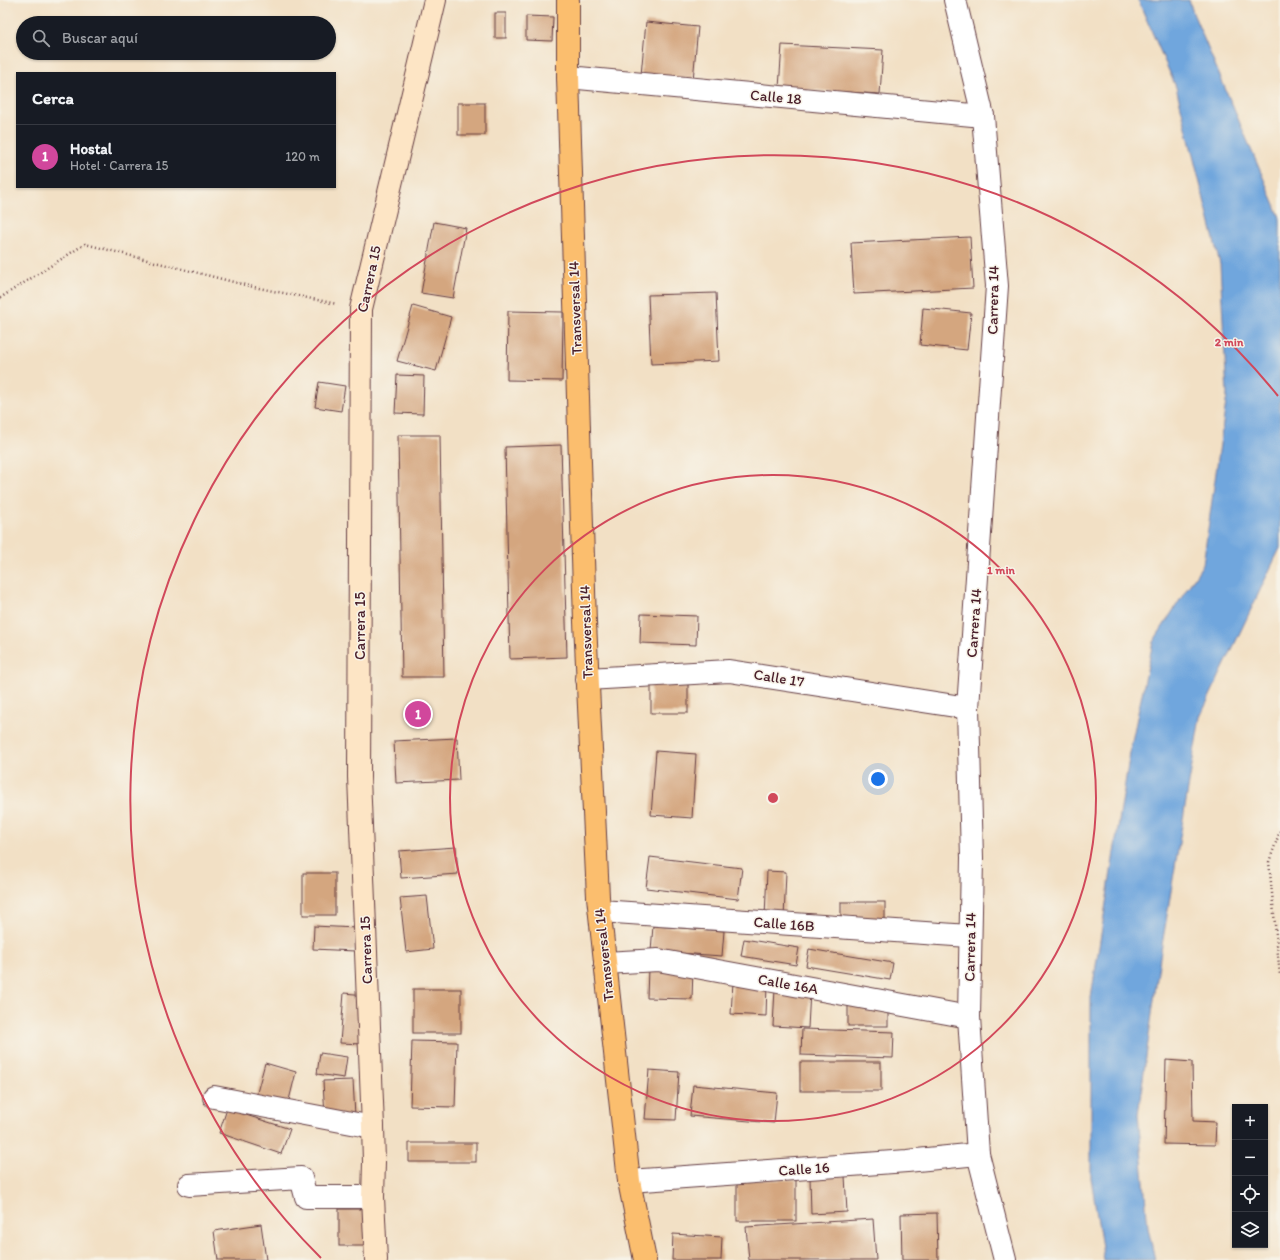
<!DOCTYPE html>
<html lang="es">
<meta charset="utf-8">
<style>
body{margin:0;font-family:Itim,sans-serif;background:#20242c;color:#f1f3f6}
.controls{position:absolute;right:12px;bottom:12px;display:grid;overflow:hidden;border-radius:0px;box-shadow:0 1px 3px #0004}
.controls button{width:36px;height:36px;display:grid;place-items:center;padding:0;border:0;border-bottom:1px solid #363941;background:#171b24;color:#f1f3f6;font:20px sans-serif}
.you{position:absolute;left:878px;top:779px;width:14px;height:14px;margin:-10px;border:3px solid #fff;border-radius:50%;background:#1a73e8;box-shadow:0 0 0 6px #1a73e833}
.badge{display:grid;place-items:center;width:26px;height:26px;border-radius:50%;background:#0b8043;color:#fff;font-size:13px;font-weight:700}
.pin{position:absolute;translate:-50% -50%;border:2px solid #fff;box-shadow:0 1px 4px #0006}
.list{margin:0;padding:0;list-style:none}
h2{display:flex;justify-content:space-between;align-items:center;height:52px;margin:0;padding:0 16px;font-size:17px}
h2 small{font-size:13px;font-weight:400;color:#9ea1a6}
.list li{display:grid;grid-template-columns:26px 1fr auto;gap:12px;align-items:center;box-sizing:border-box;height:64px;padding:0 16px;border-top:1px solid #363941}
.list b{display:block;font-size:15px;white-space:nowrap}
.list p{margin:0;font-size:13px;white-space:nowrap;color:#9ea1a6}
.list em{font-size:13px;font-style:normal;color:#9ea1a6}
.icon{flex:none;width:22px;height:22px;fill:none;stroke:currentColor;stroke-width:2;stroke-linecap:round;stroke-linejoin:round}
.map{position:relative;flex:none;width:1280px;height:1260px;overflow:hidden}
.search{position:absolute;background:#171b24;box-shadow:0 1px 3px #0004;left:16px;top:16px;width:320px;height:44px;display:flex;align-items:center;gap:10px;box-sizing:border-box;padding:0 14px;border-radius:22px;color:#9ea1a6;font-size:15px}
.panel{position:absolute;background:#171b24;box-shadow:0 1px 3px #0004;left:16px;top:72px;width:320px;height:116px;border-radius:0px}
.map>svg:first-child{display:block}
.water{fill:#6fa6dd;stroke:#5c6284}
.building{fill:#d4a67f}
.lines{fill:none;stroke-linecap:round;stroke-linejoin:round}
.street-casing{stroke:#633c42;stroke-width:24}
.secondary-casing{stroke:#633c42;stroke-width:24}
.highway-casing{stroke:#633c42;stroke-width:24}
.path{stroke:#633c42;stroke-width:2.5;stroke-dasharray:1 3;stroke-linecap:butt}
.street{stroke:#fff;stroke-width:22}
.secondary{stroke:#fde5c5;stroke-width:22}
.highway{stroke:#fbbe6e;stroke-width:22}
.ring{fill:none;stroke:#d1495b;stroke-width:2}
.labels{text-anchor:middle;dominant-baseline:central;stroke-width:3;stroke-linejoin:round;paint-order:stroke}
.street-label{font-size:15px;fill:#4a1f2b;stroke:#f7f3e8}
.centre{fill:#d1495b;stroke:#f7f3e8;stroke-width:2}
.ring-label{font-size:12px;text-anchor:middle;font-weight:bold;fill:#d1495b;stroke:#f7f3e8;stroke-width:3;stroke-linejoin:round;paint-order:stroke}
</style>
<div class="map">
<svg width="1280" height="1260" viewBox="0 0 1280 1260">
<rect width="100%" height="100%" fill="#f7f3e8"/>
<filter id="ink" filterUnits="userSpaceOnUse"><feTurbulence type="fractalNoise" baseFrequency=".025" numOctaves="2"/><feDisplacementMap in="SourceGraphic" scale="8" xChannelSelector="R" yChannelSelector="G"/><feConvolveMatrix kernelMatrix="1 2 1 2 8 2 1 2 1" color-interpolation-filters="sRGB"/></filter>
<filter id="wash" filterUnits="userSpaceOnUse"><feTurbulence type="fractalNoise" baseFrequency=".012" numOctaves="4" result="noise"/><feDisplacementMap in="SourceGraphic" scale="16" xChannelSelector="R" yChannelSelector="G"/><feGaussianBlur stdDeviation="0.9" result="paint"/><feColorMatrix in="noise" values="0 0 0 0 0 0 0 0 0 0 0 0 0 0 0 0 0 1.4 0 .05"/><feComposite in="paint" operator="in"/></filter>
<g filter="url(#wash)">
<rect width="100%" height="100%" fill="#f2e0c5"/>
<polygon class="water" points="1138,0 1189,0 1193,13 1279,215 1280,219 1280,548 1200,717 1160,957 1138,1114 1148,1228 1155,1260 1104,1260 1091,1178 1091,997 1131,746 1153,642 1203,564 1227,395 1220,264 1176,87"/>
<g id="blocks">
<g class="building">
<rect x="495" y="13" width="11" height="25"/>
<polygon points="526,16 553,17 552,41 526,40"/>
<polygon points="646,22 698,27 693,80 641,75"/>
<polygon points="782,45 883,50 880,94 779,88"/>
<rect x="458" y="103" width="27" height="32"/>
<polygon points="434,222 466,228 453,298 421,293"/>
<polygon points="970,237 973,288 854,294 851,243"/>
<polygon points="716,293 719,361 651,364 648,295"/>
<polygon points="413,306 451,317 436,371 397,361"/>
<polygon points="923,308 971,313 967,350 920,345"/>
<polygon points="508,311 563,312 562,381 507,380"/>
<polygon points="397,375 424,376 423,414 395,413"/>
<polygon points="319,382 345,386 341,411 315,407"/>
<polygon points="398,435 440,435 444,677 402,677"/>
<polygon points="561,445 567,657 510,659 505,447"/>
<polygon points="641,614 697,616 696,645 640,643"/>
<rect x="651" y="680" width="37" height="33"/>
<polygon points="457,738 459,780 396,783 394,741"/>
<polygon points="656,751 696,754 692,818 651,815"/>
<polygon points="456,847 458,874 401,878 399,851"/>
<polygon points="650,857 742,868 738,899 646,888"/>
<polygon points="767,871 786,872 784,918 765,917"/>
<rect x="303" y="873" width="32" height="42"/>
<polygon points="427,896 433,949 406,952 400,898"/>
<rect x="841" y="902" width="44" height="19"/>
<polygon points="314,926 356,928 355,951 313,949"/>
<polygon points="653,926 724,931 722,956 651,951"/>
<polygon points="744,939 799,948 796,965 741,956"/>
<polygon points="809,949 893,963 890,980 806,966"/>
<polygon points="648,968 693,969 692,999 647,998"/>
<polygon points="733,982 767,984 766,1016 731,1014"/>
<rect x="413" y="989" width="48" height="44"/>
<polygon points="775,989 810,991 808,1028 773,1026"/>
<polygon points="344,993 365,995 362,1044 340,1043"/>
<rect x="848" y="1005" width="40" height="21"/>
<polygon points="802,1029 894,1032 893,1058 801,1055"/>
<polygon points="412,1041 457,1042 455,1107 410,1106"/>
<polygon points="320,1053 347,1057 344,1078 317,1074"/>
<polygon points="1166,1060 1192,1062 1193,1121 1216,1122 1215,1145 1164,1144"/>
<rect x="800" y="1062" width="81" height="29"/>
<polygon points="265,1063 296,1072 287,1108 255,1100"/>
<polygon points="649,1070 679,1072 676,1120 645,1119"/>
<polygon points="353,1080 355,1116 325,1117 323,1081"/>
<polygon points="693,1085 777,1093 774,1123 690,1116"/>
<polygon points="227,1109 290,1129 281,1154 219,1133"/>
<rect x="409" y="1143" width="67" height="19"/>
<polygon points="845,1176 847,1212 811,1214 810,1177"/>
<rect x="737" y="1180" width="59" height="41"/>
<rect x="339" y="1209" width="27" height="37"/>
<polygon points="937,1213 938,1260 902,1260 901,1214"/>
<polygon points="873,1219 876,1260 749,1260 746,1227"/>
<polygon points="261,1224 266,1260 218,1260 214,1231"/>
<polygon points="673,1234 722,1237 721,1260 672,1260"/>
</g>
</g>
</g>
<g filter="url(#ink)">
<use href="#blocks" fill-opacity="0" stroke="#633c42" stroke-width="1"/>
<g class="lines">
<g class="street-casing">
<g id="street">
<polyline points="955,0 983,116 997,286 968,708 972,858 969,1017 978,1154 1005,1260"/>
<polyline points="568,77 983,116"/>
<polyline points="587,679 729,671 968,708"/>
<polyline points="600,911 969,936"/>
<polyline points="605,963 658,960 969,1017"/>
<polyline points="214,1097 373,1127"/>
<polyline points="629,1181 907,1161 978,1154"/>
<polyline points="189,1185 301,1178 306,1197 373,1197"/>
</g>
</g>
<g class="secondary-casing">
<polyline id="secondary" points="376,1260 373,1197 374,1162 373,1127 359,777 361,309 418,72 435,0"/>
</g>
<g class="highway-casing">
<polyline id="highway" points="568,0 568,77 585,622 598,897 629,1181 645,1260"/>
</g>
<g class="path">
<polyline points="0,298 85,244 249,286 337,304"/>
<polyline points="1280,831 1269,862 1280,976"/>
</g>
<use href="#street" class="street"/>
<use href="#secondary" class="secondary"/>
<use href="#highway" class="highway"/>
</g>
</g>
<g class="ring">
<circle cx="773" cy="798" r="323"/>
<path d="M321 1258A645 645 0 1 1 1278 396"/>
</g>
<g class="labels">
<g class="street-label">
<text transform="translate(776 97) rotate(5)">Calle 18</text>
<text transform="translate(369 279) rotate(-78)">Carrera 15</text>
<text transform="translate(993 300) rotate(-89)">Carrera 14</text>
<text transform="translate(575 308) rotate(-92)">Transversal 14</text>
<text transform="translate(974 623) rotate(-86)">Carrera 14</text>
<text transform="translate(360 626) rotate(-90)">Carrera 15</text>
<text transform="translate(586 632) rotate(-92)">Transversal 14</text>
<text transform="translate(779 678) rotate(9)">Calle 17</text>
<text transform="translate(784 924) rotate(4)">Calle 16B</text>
<text transform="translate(970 947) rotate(-89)">Carrera 14</text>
<text transform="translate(366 950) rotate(-92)">Carrera 15</text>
<text transform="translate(604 955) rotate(-96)">Transversal 14</text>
<text transform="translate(788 984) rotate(10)">Calle 16A</text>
<text transform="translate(804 1169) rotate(-4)">Calle 16</text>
</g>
</g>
<circle cx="773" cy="798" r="6" class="centre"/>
<g class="ring-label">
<text x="1229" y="346">2 min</text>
<text x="1001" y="574">1 min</text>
</g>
</svg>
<div class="controls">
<button>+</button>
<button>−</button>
<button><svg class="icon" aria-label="locate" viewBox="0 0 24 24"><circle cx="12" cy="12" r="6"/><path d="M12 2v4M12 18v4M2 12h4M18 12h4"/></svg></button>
<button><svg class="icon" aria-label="layers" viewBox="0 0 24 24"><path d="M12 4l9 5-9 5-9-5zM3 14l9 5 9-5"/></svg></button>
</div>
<div class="you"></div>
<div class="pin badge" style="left:418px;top:714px;background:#d1479c">1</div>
<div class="search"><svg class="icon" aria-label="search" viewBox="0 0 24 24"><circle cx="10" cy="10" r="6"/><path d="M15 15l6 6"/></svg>Buscar aquí</div>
<section class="panel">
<h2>Cerca<small></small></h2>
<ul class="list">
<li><span class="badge" style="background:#d1479c">1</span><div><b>Hostal</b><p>Hotel · Carrera 15</p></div><em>120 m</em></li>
</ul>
</section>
</div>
